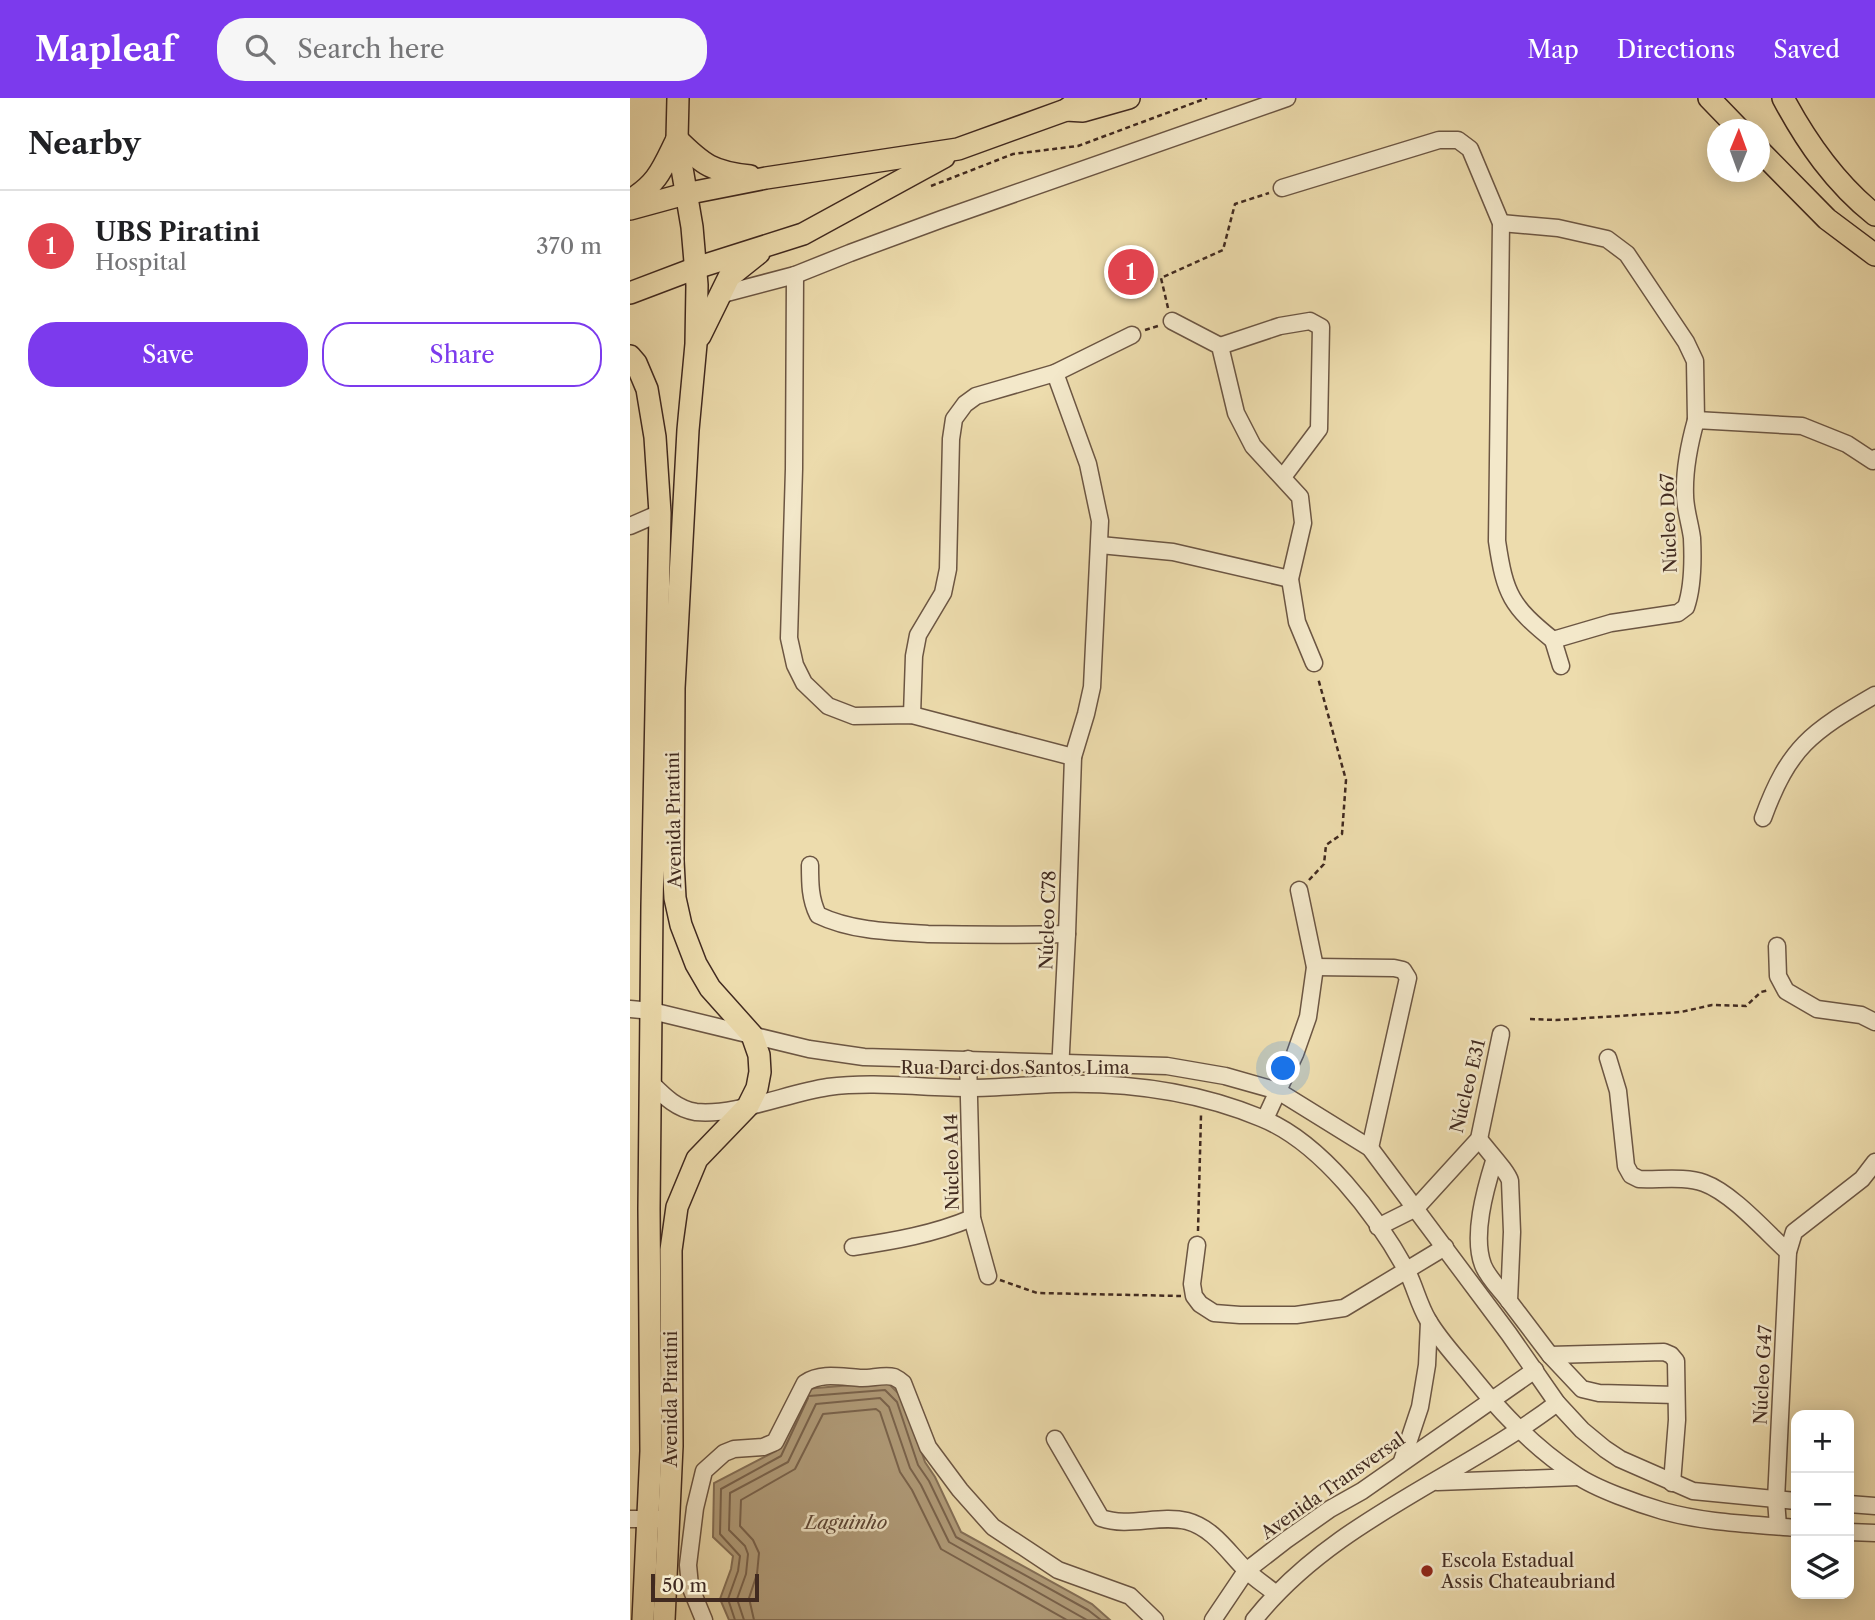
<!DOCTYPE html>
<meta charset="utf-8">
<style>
body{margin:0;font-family:"Libre Caslon Text",serif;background:#f6f6f6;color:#202124}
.controls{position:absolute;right:21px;bottom:21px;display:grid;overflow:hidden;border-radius:14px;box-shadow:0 4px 18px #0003}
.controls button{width:63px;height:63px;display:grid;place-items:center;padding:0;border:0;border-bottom:2px solid #e0e0e0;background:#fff;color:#202124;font:35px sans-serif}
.compass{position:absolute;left:1077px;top:21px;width:63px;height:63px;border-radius:50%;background:#fff;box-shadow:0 4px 18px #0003;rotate:1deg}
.scale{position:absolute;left:21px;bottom:18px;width:108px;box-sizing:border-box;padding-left:7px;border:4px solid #412a20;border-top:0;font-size:19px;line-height:24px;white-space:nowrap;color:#412a20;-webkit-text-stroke:5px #f3e8ca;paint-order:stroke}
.you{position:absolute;left:654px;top:971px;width:24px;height:24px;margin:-18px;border:5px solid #fff;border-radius:50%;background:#1a73e8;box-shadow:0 0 0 10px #1a73e833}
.badge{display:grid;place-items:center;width:46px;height:46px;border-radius:50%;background:#7c3aed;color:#fff;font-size:23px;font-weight:700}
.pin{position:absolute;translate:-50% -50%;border:4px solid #fff;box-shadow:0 2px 7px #0006}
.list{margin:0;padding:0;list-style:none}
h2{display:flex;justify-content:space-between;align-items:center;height:91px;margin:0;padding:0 28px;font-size:30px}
h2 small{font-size:23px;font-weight:400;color:#757577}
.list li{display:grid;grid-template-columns:46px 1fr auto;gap:21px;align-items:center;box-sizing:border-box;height:112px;padding:0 28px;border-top:2px solid #e0e0e0}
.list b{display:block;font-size:26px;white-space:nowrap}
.list p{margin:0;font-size:23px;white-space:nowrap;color:#757577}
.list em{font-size:23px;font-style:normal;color:#757577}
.actions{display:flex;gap:14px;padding:21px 28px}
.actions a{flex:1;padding:16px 0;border:2px solid #7c3aed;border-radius:28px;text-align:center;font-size:24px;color:#7c3aed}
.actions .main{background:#7c3aed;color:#fff}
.icon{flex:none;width:38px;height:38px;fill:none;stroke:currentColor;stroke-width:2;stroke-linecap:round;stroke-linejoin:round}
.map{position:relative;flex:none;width:1245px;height:1522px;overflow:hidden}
header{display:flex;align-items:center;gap:42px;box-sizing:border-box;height:98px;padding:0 35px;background:#7c3aed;color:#fff}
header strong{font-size:33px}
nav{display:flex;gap:38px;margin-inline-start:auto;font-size:24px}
.search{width:490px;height:63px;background:#f6f6f6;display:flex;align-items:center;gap:18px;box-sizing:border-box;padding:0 24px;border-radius:28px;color:#757577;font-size:26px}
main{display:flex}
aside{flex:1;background:#fff}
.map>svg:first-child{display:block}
.water{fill:#b39f7d;stroke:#857058;stroke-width:2}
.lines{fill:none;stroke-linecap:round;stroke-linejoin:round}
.shore{stroke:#7a644e;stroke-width:2}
.building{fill:#9a8769;stroke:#412a20;stroke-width:2}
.minor-casing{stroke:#6c5643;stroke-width:19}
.major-casing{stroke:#412a20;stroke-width:24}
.path{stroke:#412a20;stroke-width:2.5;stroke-dasharray:5 3.5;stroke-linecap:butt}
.minor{stroke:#f3e8ca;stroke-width:16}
.major{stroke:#eddcad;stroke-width:21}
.poi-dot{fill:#8f2418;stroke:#f3e8ca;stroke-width:2.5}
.labels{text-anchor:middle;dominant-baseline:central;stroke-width:5;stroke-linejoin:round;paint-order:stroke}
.street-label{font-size:18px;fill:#412a20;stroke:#f3e8ca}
.poi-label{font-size:18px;fill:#412a20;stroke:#f3e8ca;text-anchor:start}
.water-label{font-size:19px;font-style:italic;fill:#5e4737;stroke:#f3e8ca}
</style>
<header>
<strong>Mapleaf</strong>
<div class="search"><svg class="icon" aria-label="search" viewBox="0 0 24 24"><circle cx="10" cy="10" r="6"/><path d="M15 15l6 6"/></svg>Search here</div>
<nav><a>Map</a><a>Directions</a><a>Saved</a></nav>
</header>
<main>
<aside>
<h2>Nearby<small></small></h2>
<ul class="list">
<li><span class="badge" style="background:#e0444e">1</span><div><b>UBS Piratini</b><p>Hospital</p></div><em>370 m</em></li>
</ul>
<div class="actions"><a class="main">Save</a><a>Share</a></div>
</aside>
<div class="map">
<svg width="1245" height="1522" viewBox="0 0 1245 1522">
<rect width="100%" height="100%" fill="#eddcad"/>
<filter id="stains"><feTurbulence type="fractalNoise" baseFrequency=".00286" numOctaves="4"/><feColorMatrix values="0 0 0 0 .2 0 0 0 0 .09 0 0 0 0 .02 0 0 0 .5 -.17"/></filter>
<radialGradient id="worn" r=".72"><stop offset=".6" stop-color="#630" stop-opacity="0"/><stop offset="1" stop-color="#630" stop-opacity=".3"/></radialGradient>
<polygon class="water" points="257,1284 273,1300 295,1364 305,1379 331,1434 462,1506 480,1522 99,1522 90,1501 101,1471 103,1458 83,1439 84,1385 146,1353 175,1291"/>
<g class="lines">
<g class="shore">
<polyline points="179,1298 255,1292 267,1304 288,1367 299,1383 326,1439 458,1512 471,1522"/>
<polyline points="105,1522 98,1501 108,1473 110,1458 90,1436 91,1391 151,1358 178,1300"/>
<polyline points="114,1522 107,1501 116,1476 118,1456 115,1448 99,1432 100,1395 158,1364 186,1306 250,1300 259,1309 280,1370 291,1387 319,1444 457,1522"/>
<polyline points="124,1522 119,1500 127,1476 129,1455 123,1442 110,1428 111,1402 165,1371 193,1316 246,1311 250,1314 270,1374 282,1392 311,1451 437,1522"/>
</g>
</g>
<polygon class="building" points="520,157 526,180 519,182 521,190 497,196 494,186 482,189 477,168"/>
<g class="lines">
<g class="minor-casing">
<g id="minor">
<path d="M652 90 809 42H828L840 51 871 125 867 443C875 497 881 508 923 542"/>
<polyline points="871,125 928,130 977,141 997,156 1056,244 1065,263 1066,322"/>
<polyline points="165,177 164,371 159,540 165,567 174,585 198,608 224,618 282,617 443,659"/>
<polyline points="89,197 165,177 220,155 312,121 657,0"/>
<polyline points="542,223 590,248 606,315 623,348 670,399 673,425 660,481 667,524 684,565"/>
<polyline points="590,248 650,228 680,223 691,229 689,331 653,379"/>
<polyline points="425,275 458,366 470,423 462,589 456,616 443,659 437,836 430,973"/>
<polyline points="0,428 30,415"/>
<polyline points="470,447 543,454 660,481"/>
<path d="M931 568 923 542 981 525 1048 515 1056 509C1063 489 1063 461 1062 440 1060 425 1055 411 1055 397 1054 371 1059 347 1066 322L1172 328 1217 346 1243 363 1245 360"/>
<polyline points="282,617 284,558 288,537 313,495 318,471 321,341 324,321 335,306 346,298 425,275 502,237"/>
<path d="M1133 720C1159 649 1181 634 1245 597"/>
<path d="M180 767C180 785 180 801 188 817 221 833 261 834 298 836 345 837 391 837 437 836"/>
<polyline points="1147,848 1148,878 1156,893 1187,911 1231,917 1245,924"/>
<polyline points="685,869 764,870 773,872 778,880 740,1050"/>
<polyline points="0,911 22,913 179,951 234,959 537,968 595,978 648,993 740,1050 879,1236 927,1305 952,1332 975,1351 990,1361 1063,1393 1166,1403"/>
<path d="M978 960 988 993 996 1068 1001 1077 1009 1081C1029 1082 1055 1078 1074 1085 1102 1095 1136 1134 1158 1154"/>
<polyline points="338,961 342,1120 358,1178"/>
<path d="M22 986C35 999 47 1011 66 1014 105 1018 158 995 198 989 244 983 293 990 339 990 368 990 397 987 426 986 496 984 566 993 631 1020 691 1044 746 1117 777 1173 785 1189 789 1207 798 1222 810 1243 829 1262 844 1281 873 1317 907 1352 946 1377 966 1391 1009 1406 1033 1413 1076 1425 1122 1426 1166 1430"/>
<polyline points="635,1021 665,956 678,919 685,869 669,792"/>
<path d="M849 1041C856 1051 878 1074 880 1083L882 1134 879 1203 920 1257 1034 1254 1041 1257 1046 1263 1047 1322 1042 1385"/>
<path d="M864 1063C855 1092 842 1138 853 1167 858 1180 871 1192 879 1203"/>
<polyline points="748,1129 786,1110 849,1041 871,936"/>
<polyline points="567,1147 562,1186 564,1198 570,1206 584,1215 610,1217 666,1217 714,1210 815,1149"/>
<path d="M223 1149C264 1143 304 1136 342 1120"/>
<polyline points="920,1257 952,1291 969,1295 1046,1297"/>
<path d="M425 1341 471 1420C499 1430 529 1416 557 1423 583 1430 598 1454 615 1471 624 1480 635 1487 645 1495"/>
<polyline points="772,1363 790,1309 797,1267 799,1224"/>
<polyline points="807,1384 948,1379"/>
<polyline points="1219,1406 1245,1408"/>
<polyline points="0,1421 29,1421"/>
<polyline points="1148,1428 1146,1402 1158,1154 1164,1134 1232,1081 1245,1064"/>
<polyline points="1219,1434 1245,1435"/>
<path d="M74 1522 60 1488 58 1467 65 1410 74 1373 94 1355 104 1351 133 1349 145 1344 175 1285C191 1274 211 1279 230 1280 240 1281 254 1276 264 1279 266 1280 271 1283 273 1285L298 1349 330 1392 363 1429 428 1472 500 1498 525 1522"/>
<polyline points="583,1522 616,1473 656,1442 700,1411 732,1393 905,1272"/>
<path d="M624 1522C702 1423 829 1380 927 1305"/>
</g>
</g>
<g class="major-casing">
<g id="major">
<polyline points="1079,0 1110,32"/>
<path d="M1153 0C1177 45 1205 85 1245 117"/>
<polyline points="436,12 453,13 499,0"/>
<path d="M47 41C73 67 83 74 120 78"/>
<polyline points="1129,52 1197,121 1245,157"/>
<path d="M0 102C28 86 33 69 47 41"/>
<polyline points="0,111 55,96 136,80 328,51 436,12 452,0"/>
<polyline points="0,195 66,170 173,136 314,59"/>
<polyline points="70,238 99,179 129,155"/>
<polyline points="0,258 6,265 17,291 25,339 30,415 22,809 19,1111 21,1353 13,1522"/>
<polyline points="34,1522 42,1348 41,1152 47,1109 67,1061 118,1008 127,990 130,974 129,957 122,937 80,890 66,866 51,827 45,800 43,763 44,590 58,332 66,246 67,187 62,129 47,41 48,0"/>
</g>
</g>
<g class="path">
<polyline points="301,88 383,56 448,48 577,0"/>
<polyline points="538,210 531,180 593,152 605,106 639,95"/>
<polyline points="515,232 528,228"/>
<polyline points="679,782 694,766 696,747 712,736 716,682 688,580"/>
<polyline points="900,921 926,922 1051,914 1082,907 1116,908 1131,894 1139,892"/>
<polyline points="568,1133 571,1017"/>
<polyline points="370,1182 407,1195 551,1198"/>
</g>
<use href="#minor" class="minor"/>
<use href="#major" class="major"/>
</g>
<circle class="poi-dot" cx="797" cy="1473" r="7"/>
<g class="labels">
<g class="street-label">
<text transform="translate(1039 425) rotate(-92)">Núcleo D67</text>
<text transform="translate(44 722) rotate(-91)">Avenida Piratini</text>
<text transform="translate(418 822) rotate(-88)">Núcleo C78</text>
<text x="385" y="970">Rua Darci dos Santos Lima</text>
<text transform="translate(838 988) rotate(-76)">Núcleo E31</text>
<text transform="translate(322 1064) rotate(-91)">Núcleo A14</text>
<text transform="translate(1133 1277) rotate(-87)">Núcleo G47</text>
<text transform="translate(41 1301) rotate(-90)">Avenida Piratini</text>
<text transform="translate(703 1388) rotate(-35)">Avenida Transversal</text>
</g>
<g class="poi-label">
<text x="811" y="1463">Escola Estadual<tspan x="811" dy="21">Assis Chateaubriand</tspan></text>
</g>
<g class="water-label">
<text x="216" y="1424">Laguinho</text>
</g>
</g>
<rect width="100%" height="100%" filter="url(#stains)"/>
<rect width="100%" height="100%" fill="url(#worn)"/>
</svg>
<div class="controls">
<button>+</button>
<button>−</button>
<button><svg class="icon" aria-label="layers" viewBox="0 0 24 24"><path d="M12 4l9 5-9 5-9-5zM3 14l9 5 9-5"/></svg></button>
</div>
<svg class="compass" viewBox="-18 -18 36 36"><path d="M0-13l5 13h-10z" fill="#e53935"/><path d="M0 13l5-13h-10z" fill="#757577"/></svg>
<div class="scale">50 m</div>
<div class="you"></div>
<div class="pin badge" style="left:501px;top:174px;background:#e0444e">1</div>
</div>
</main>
